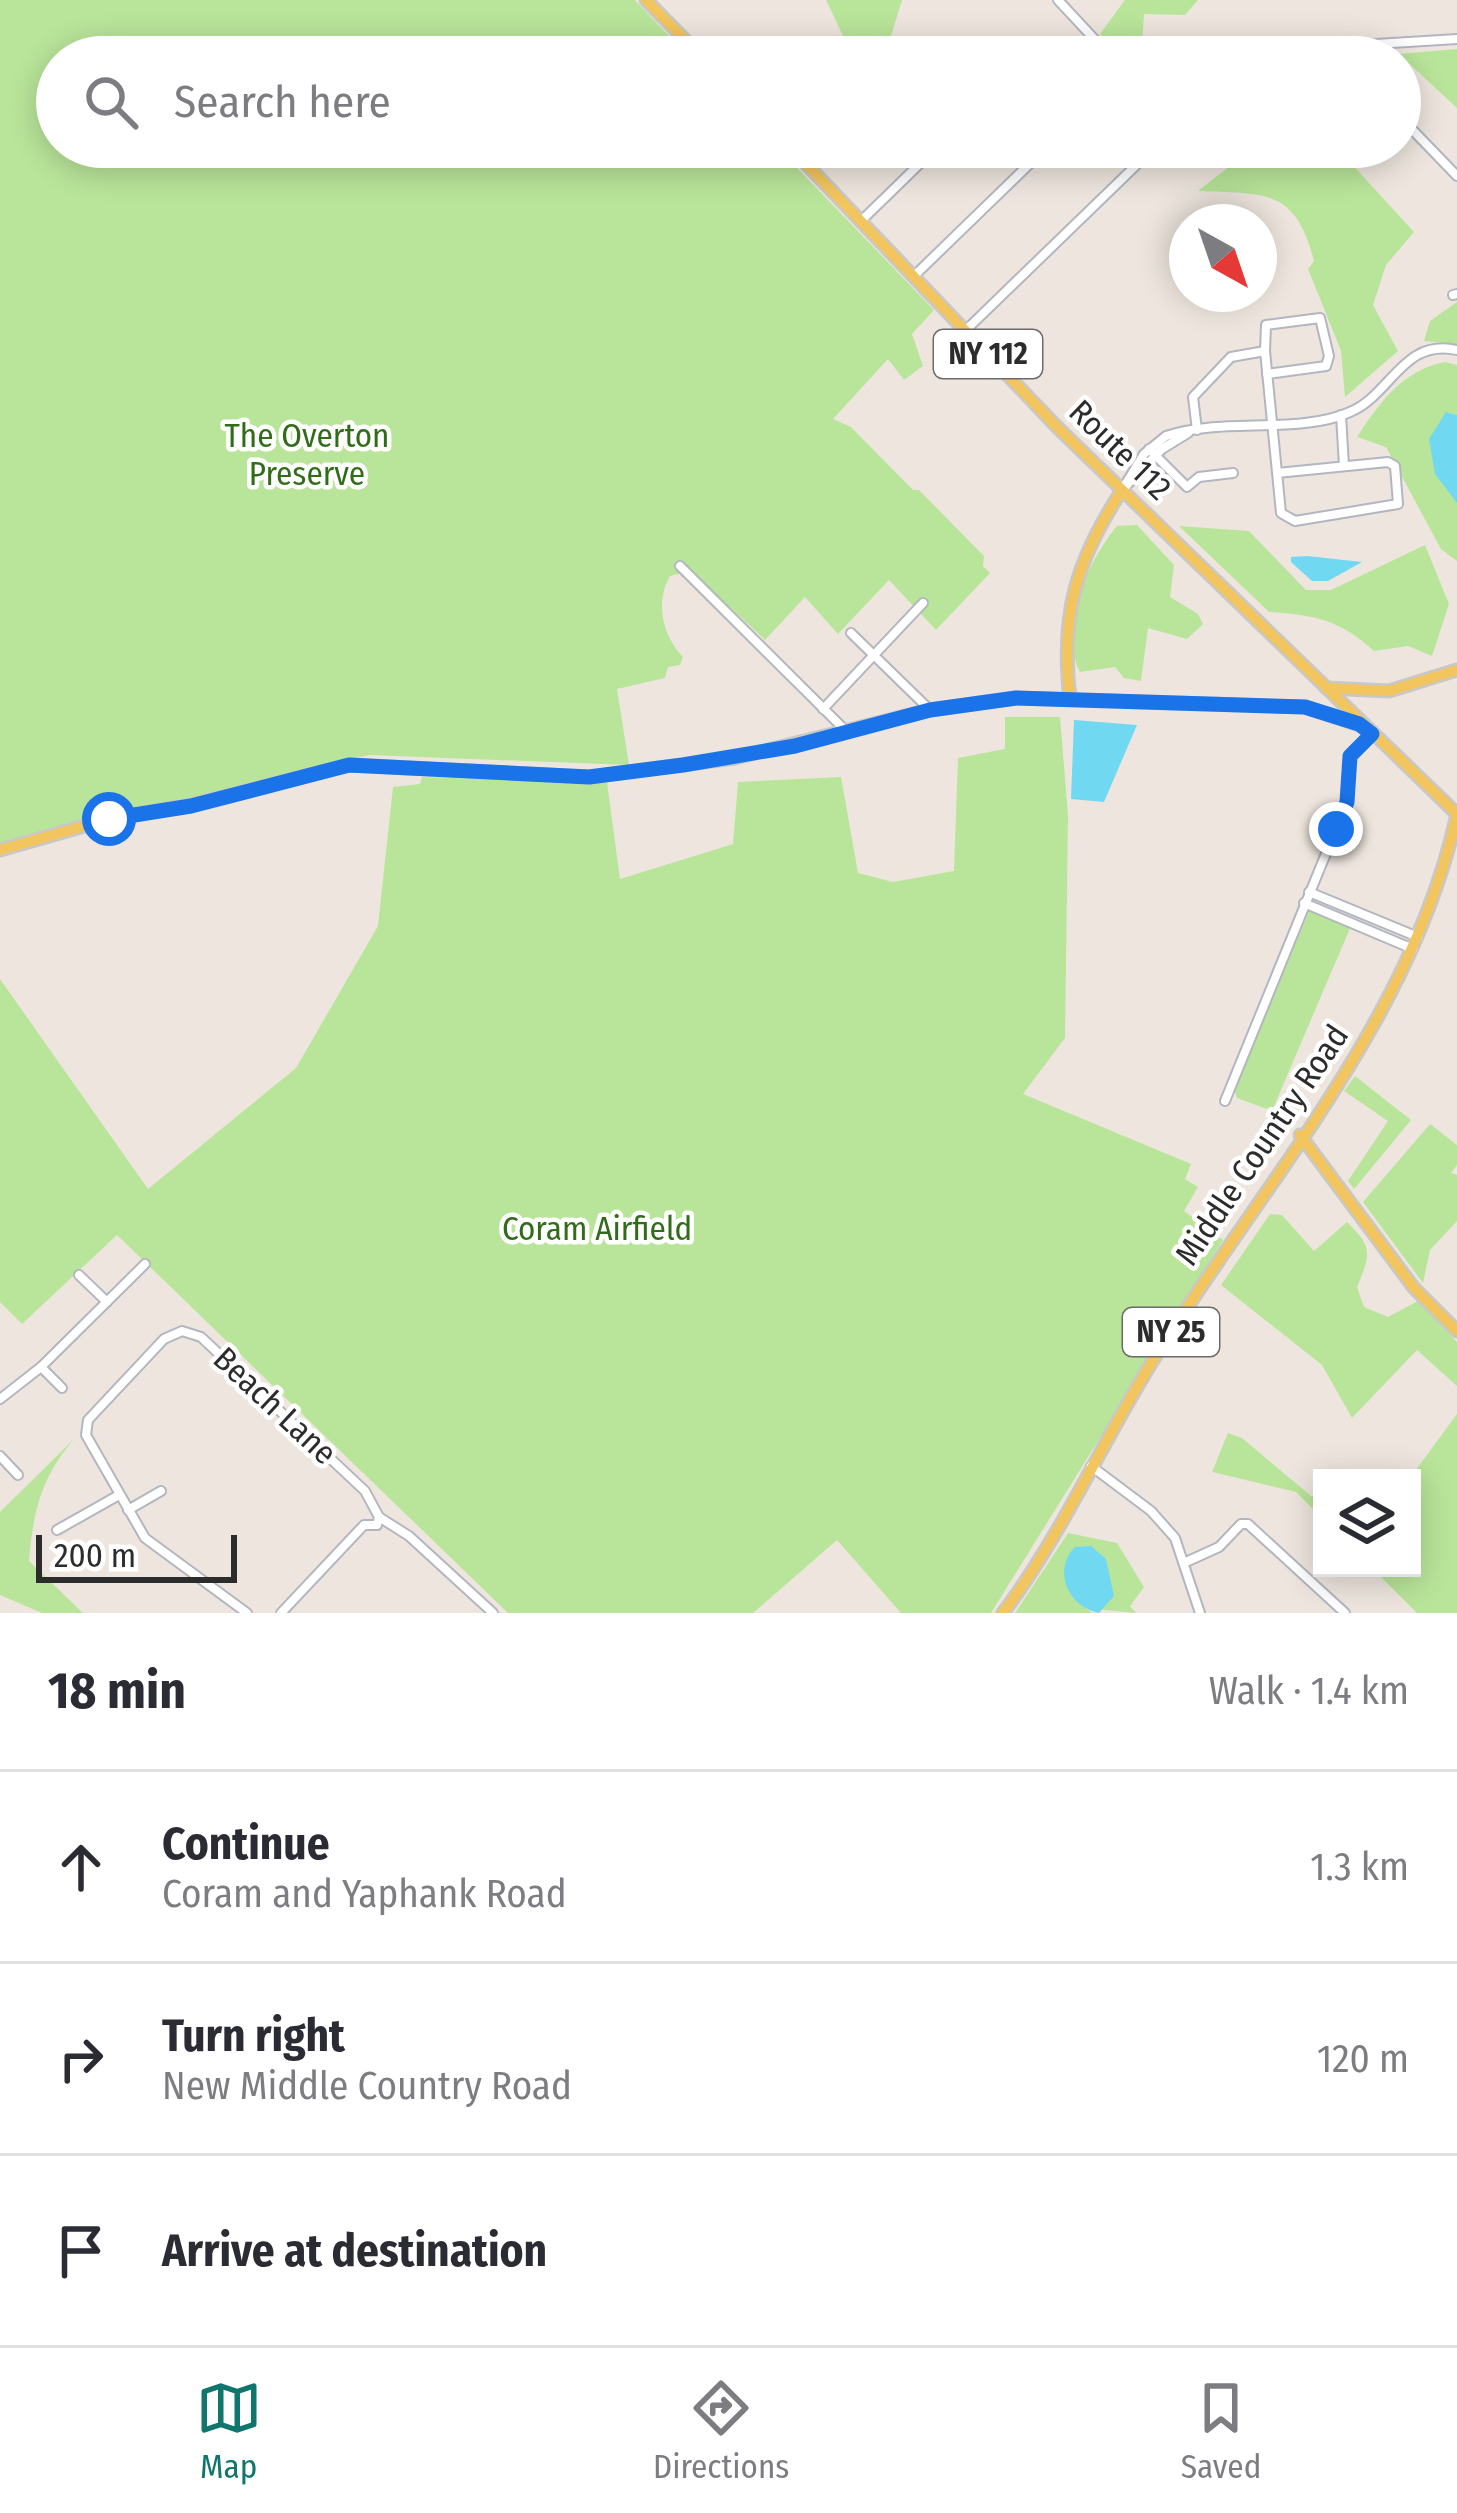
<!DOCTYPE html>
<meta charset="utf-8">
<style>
body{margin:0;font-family:"Fira Sans Condensed",sans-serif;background:#f2f2f3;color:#2b2b33}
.controls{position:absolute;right:36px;bottom:36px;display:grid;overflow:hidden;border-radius:0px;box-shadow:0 6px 30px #0003}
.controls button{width:108px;height:108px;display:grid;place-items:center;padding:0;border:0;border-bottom:3px solid #e1e1e2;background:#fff;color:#2b2b33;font:60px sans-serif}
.compass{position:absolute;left:1169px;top:204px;width:108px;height:108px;border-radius:50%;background:#fff;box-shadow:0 6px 30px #0003;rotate:140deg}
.scale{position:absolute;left:36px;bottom:30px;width:201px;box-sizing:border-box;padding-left:12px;border:6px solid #2c2c2c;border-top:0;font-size:33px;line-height:42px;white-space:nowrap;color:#2c2c2c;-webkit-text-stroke:9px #fff;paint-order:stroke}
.stop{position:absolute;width:36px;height:36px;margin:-27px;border:9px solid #1a73e8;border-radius:50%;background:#fff}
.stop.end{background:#1a73e8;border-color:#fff;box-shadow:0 3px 12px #0008}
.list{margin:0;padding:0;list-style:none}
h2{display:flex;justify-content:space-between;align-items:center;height:156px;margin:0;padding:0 48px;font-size:51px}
h2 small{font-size:39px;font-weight:400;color:#7c7c81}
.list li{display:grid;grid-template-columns:78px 1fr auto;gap:36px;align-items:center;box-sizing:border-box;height:192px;padding:0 48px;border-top:3px solid #e1e1e2}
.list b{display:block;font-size:45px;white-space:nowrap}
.list p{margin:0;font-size:39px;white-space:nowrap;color:#7c7c81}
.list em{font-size:39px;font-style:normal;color:#7c7c81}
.icon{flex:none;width:66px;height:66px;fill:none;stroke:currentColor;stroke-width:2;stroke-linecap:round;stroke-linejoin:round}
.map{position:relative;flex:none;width:1457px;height:1613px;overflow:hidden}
.search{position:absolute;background:#fff;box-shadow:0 6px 30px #0003;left:36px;right:36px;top:36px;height:132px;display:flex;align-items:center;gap:30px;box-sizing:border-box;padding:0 42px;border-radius:66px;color:#7c7c81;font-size:45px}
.sheet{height:732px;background:#fff}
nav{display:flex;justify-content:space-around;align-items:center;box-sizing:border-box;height:168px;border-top:3px solid #e1e1e2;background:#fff;font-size:33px;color:#7c7c81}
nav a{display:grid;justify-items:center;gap:6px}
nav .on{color:#0f766e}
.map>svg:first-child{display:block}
.green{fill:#b9e59a}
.water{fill:#70d8f1}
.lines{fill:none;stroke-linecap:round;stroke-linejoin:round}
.minor-casing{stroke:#b2b6c0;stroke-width:12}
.major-casing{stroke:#c8c8c8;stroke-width:15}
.minor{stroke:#fff;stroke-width:8}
.major{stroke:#f3c55e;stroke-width:10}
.route{stroke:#1a73e8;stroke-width:15}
.labels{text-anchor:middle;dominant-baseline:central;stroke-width:9;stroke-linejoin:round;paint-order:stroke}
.shield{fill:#fff;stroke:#6b6b6b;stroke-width:3}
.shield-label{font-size:30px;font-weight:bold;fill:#2c2c2c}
.park-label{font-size:33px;fill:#316c19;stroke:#fff}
.street-label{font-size:33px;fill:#2c2c2c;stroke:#fff}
</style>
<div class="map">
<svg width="1457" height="1613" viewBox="0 0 1457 1613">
<rect width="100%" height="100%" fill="#eee6de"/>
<g class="green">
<path d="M0 0H635L689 57H57V147H777L934 310 912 334 923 366 904 380 888 359 833 419 851 427 913 490H919L984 556 983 566 990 573 936 630 889 580 838 634 805 597 765 640 691 571 670 576C655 602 662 635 683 657L680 665 668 667 665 678 617 689 629 765 369 755 0 845Z"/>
<polygon points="826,0 902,0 886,52 853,57"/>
<polygon points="1125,0 1198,0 1185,15 1144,14 1142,45 1116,52 1100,34"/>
<polygon points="1457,49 1457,108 1399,54"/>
<path d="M1254 147H1336L1414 232 1386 265 1373 305 1398 351 1345 397 1341 351 1308 269 1314 261C1295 188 1266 194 1198 191Z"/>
<polygon points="1457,302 1457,344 1424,341 1430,321"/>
<path d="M1445 362 1457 365V415L1446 412 1457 503V561L1441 549 1386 447 1357 437C1380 402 1403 370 1445 362Z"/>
<path d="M1137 525 1174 565 1170 597 1198 614 1203 624 1187 639 1148 628 1141 681 1124 678 1115 667 1080 672C1058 626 1088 561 1117 526Z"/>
<path d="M1179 526 1249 531 1306 590H1331L1425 545 1449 604 1432 656 1408 646 1374 651C1340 620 1315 615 1269 612Z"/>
<polygon points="1005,717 1060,717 1068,815 1065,1038 1023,1094 1191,1164 1185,1179 1198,1187 1184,1211 1223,1240 991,1613 901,1613 837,1540 753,1613 508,1613 117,1235 22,1324 0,1302 0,979 148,1189 296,1068 378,926 393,787 420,784 422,777 607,782 620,879 733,844 738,782 841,777 858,873 893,882 954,871 958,758 1005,749"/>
<polygon points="1310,909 1351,926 1272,1111 1237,1098 1234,1089"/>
<polygon points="1355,1076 1411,1120 1354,1189 1348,1181 1388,1121 1344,1091"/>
<polygon points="1430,1124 1457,1145 1457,1165 1451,1173 1457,1175 1457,1221 1430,1250 1423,1283 1363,1202"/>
<path d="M1270 1214 1282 1215 1314 1251 1347 1222C1373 1247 1371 1254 1357 1287L1364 1307 1388 1317 1418 1301 1457 1342V1386L1417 1350 1352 1418 1322 1365 1221 1285Z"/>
<polygon points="1457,1414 1457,1613 1417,1613 1372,1568 1412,1568 1410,1478"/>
<polygon points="1228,1433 1242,1438 1311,1496 1322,1498 1322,1518 1296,1492 1212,1472"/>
<path d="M77 1436C42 1474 33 1511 29 1561L83 1613H42L0 1595V1512Z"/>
<polygon points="1068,1533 1117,1543 1144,1587 1130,1606 1136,1613 1085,1608 1093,1613 1015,1613"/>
</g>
<g class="water">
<polygon points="1446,412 1457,415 1457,503 1435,474 1429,439"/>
<polygon points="1307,556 1362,562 1328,581 1312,581 1291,562 1291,557"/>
<polygon points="1074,720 1137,725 1104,802 1071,799"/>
<path d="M1091 1546 1106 1559 1114 1596 1099 1613C1068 1607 1052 1570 1075 1547Z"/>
</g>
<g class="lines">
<g class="minor-casing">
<g id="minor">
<polyline points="1058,0 1111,57"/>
<polyline points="1329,44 1341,57"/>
<polyline points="1164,57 1457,39"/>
<polyline points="1400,117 1457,176"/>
<polyline points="808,166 828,147"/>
<polyline points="861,221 937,147"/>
<polyline points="914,276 1047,147"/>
<polyline points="1453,295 1457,294"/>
<polyline points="966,330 1155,147"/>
<polyline points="1265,351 1266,325 1320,318 1329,356 1326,366 1267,374"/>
<polyline points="1341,415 1344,466"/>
<polyline points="1197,430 1193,397 1231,357 1265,351 1281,513 1295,521 1398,504 1395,466 1388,462 1277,473"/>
<polyline points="1149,449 1187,487 1199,477 1233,473"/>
<polyline points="1123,489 1162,449 1188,433"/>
<path d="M1122 490 1144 454 1166 436C1221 417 1299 435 1350 412 1392 394 1403 338 1457 350"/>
<polyline points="680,566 847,732"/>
<polyline points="851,633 930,710"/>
<polyline points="823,709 923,603"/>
<polyline points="1309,892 1418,937"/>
<polyline points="1304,903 1413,949"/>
<polyline points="1225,1101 1347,802 1350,756 1372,734"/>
<polyline points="79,1275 107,1302"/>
<polyline points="41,1367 62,1388"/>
<polyline points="0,1399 41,1367 145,1264"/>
<polyline points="0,1456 18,1475"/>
<polyline points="1091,1466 1151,1511 1175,1538 1200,1613"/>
<polyline points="128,1510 161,1491"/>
<polyline points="57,1530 119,1495"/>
<polyline points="1186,1562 1219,1547 1241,1524 1248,1524 1345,1613"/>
<polyline points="247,1613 145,1538 86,1435 88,1420 164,1339 182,1331 201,1337 365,1491 379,1517 409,1536 493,1613"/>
<polyline points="281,1613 364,1525 377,1525 379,1517"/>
</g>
</g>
<g class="major-casing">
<g id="major">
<polyline points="646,0 702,57"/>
<polyline points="790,147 1057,427 1457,814"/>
<polyline points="1326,688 1389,691 1457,670"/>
<path d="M1070 699C1060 614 1076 561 1122 490"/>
<polyline points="0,850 109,819 191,805 349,765 589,777 735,758 930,710 1016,698 1305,707 1363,726"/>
<polyline points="1300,1135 1414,1288 1457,1331"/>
<path d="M1003 1613C1063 1533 1104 1438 1157 1354 1266 1180 1413 1017 1457 814"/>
</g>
</g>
<use href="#minor" class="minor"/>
<use href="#major" class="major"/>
</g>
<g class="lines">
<polyline class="route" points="109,819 191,806 349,765 589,777 683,765 795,746 930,710 1016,698 1305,707 1359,724 1372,734 1350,756 1347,802 1336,829"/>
</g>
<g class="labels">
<g class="shield">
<rect x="934" y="330" width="108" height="48" rx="9"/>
<rect x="1123" y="1308" width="96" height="48" rx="9"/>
</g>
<g class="shield-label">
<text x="988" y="354">NY 112</text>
<text x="1171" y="1332">NY 25</text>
</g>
<g class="park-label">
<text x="307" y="436">The Overton<tspan x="307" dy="38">Preserve</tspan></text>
<text x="597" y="1229">Coram Airfield</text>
</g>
<g class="street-label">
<text transform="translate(1120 450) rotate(44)">Route 112</text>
<text transform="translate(1262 1145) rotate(-56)">Middle Country Road</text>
<text transform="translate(275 1406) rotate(43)">Beach Lane</text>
</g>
</g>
</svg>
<div class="controls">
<button><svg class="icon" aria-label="layers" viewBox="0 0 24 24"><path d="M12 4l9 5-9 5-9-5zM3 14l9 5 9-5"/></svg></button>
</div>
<svg class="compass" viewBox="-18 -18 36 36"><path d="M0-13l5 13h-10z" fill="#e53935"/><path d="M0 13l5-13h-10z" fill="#7c7c81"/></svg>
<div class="scale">200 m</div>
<div class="stop" style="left:109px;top:819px"></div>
<div class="stop end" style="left:1336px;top:829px"></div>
<div class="search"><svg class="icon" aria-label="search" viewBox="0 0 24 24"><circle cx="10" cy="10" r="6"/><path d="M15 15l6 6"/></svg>Search here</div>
</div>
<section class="sheet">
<h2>18 min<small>Walk · 1.4 km</small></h2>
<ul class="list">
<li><svg class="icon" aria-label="ahead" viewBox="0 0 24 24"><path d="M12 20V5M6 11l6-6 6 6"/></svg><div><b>Continue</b><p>Coram and Yaphank Road</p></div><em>1.3 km</em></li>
<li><svg class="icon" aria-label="right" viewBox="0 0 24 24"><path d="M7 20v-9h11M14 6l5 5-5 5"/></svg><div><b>Turn right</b><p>New Middle Country Road</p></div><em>120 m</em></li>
<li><svg class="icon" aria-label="arrive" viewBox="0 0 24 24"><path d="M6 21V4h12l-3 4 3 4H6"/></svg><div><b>Arrive at destination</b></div></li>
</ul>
</section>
<nav>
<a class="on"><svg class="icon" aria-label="map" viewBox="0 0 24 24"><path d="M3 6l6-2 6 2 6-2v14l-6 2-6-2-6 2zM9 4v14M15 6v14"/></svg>Map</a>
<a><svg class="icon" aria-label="directions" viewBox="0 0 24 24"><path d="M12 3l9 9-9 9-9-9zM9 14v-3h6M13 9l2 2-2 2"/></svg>Directions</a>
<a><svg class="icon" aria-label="saved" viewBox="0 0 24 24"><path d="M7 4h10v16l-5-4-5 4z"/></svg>Saved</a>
</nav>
